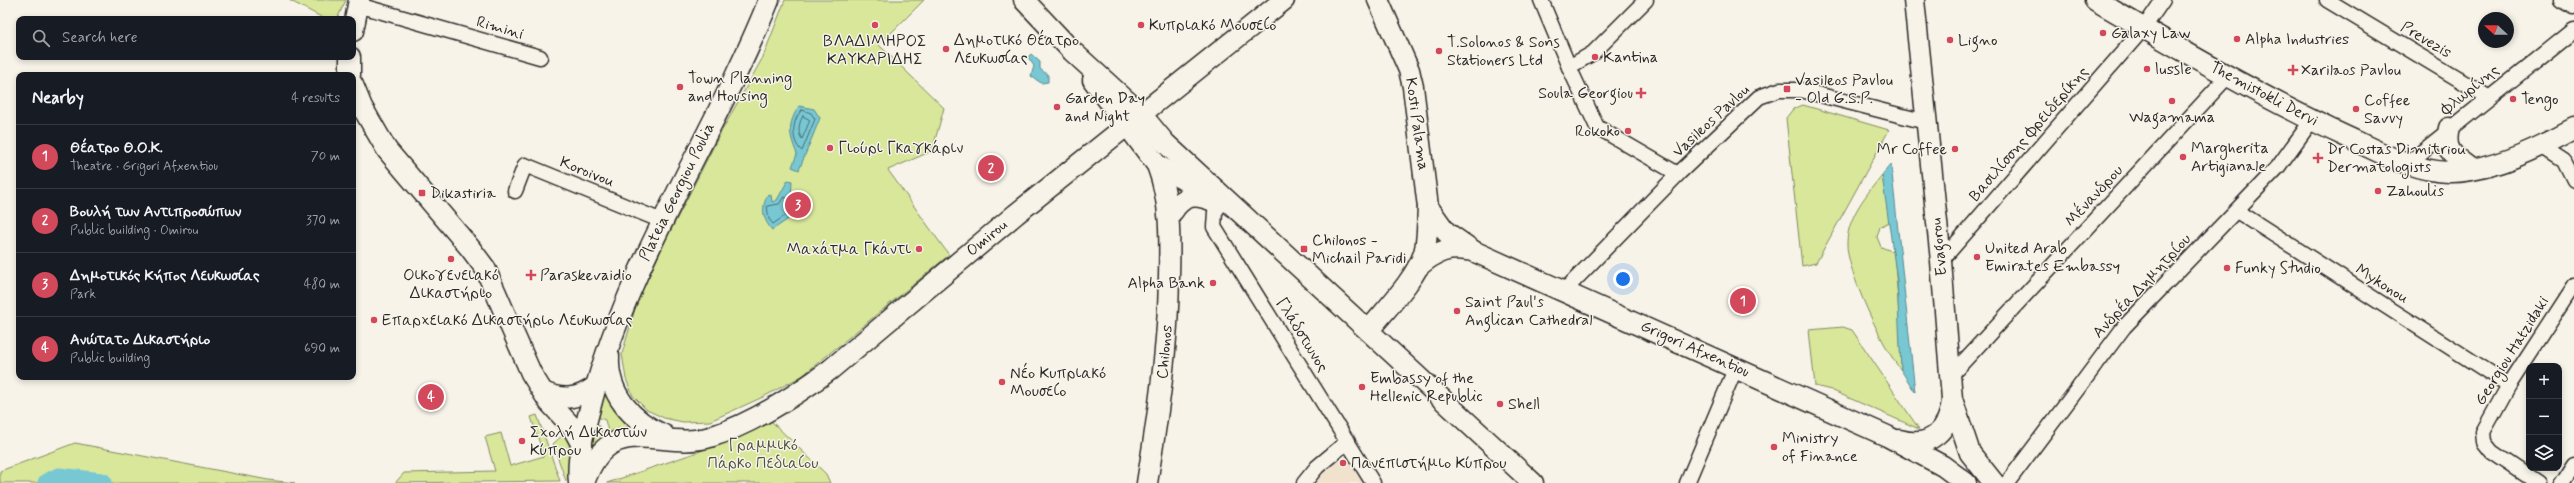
<!DOCTYPE html>
<meta charset="utf-8">
<style>
body{margin:0;font-family:Mynerve,sans-serif;background:#20242c;color:#f1f3f6}
.controls{position:absolute;right:12px;bottom:12px;display:grid;overflow:hidden;border-radius:8px;box-shadow:0 2px 6px #0003}
.controls button{width:36px;height:36px;display:grid;place-items:center;padding:0;border:0;border-bottom:1px solid #363941;background:#171b24;color:#f1f3f6;font:20px sans-serif}
.compass{position:absolute;left:2478px;top:12px;width:36px;height:36px;border-radius:50%;background:#171b24;box-shadow:0 2px 6px #0003;rotate:292deg}
.you{position:absolute;left:1623px;top:279px;width:14px;height:14px;margin:-10px;border:3px solid #fff;border-radius:50%;background:#1a73e8;box-shadow:0 0 0 6px #1a73e833}
.badge{display:grid;place-items:center;width:26px;height:26px;border-radius:50%;background:#d1495b;color:#fff;font-size:13px;font-weight:700}
.pin{position:absolute;translate:-50% -50%;border:2px solid #fff;box-shadow:0 1px 4px #0006}
.list{margin:0;padding:0;list-style:none}
h2{display:flex;justify-content:space-between;align-items:center;height:52px;margin:0;padding:0 16px;font-size:17px}
h2 small{font-size:13px;font-weight:400;color:#9ea1a6}
.list li{display:grid;grid-template-columns:26px 1fr auto;gap:12px;align-items:center;box-sizing:border-box;height:64px;padding:0 16px;border-top:1px solid #363941}
.list b{display:block;font-size:15px;white-space:nowrap}
.list p{margin:0;font-size:13px;white-space:nowrap;color:#9ea1a6}
.list em{font-size:13px;font-style:normal;color:#9ea1a6}
.icon{flex:none;width:22px;height:22px;fill:none;stroke:currentColor;stroke-width:2;stroke-linecap:round;stroke-linejoin:round}
.map{position:relative;flex:none;width:2574px;height:483px;overflow:hidden}
.search{position:absolute;background:#171b24;box-shadow:0 2px 6px #0003;left:16px;top:16px;width:340px;height:44px;display:flex;align-items:center;gap:10px;box-sizing:border-box;padding:0 14px;border-radius:8px;color:#9ea1a6;font-size:15px}
.panel{position:absolute;background:#171b24;box-shadow:0 2px 6px #0003;left:16px;top:72px;width:340px;height:308px;border-radius:8px}
.map>svg:first-child{display:block}
.built{fill:#f0e2cd}
.green{fill:#d9e79a;stroke:#828962}
.water{fill:#78c8d4;stroke:#598990}
.lines{fill:none;stroke-linecap:round;stroke-linejoin:round}
.shore{stroke:#4a6a6f;stroke-width:1}
.river{stroke:#78c8d4;stroke-width:21}
.street-casing{stroke:#2b2b2b;stroke-width:17}
.secondary-casing{stroke:#2b2b2b;stroke-width:23}
.street{stroke:#f7f3e8;stroke-width:14}
.secondary{stroke:#f7f3e8;stroke-width:20}
.poi-dot{fill:#d1495b;stroke:#f7f3e8;stroke-width:1.5}
.labels{text-anchor:middle;dominant-baseline:central;stroke-width:3;stroke-linejoin:round;paint-order:stroke}
.poi-label{font-size:16px;fill:#2b2b2b;stroke:#f7f3e8;text-anchor:start}
.street-label{font-size:16px;fill:#2b2b2b;stroke:#f7f3e8}
.park-label{font-size:16px;fill:#4e5141;stroke:#f7f3e8}
</style>
<div class="map">
<svg width="2574" height="483" viewBox="0 0 2574 483">
<rect width="100%" height="100%" fill="#f7f3e8"/>
<filter id="ink" filterUnits="userSpaceOnUse"><feTurbulence type="fractalNoise" baseFrequency=".025" numOctaves="2"/><feDisplacementMap in="SourceGraphic" scale="8" xChannelSelector="R" yChannelSelector="G"/><feConvolveMatrix kernelMatrix="1 2 1 2 8 2 1 2 1" color-interpolation-filters="sRGB"/></filter>
<g filter="url(#ink)">
<polygon class="built" points="1349,456 1364,483 1311,483 1319,471"/>
<g class="green">
<polygon points="289,0 346,0 337,19 325,19"/>
<polygon points="785,0 924,0 879,45 944,108 932,151 888,170 949,255 802,376 763,397 710,421 683,422 664,418 647,410 633,396 626,379 622,354 637,302 666,240 720,134 763,57"/>
<polygon points="1803,105 1889,130 1816,263 1802,266 1786,118 1793,109"/>
<path d="M1882 175 1890 221 1880 227 1877 237 1881 247 1894 252 1900 325 1901 370C1884 350 1845 268 1847 242 1848 216 1867 194 1882 175Z"/>
<polygon points="1843,327 1852,330 1919,429 1831,390 1815,386 1809,330"/>
<polygon points="603,389 633,432 610,438 605,420 595,416"/>
<polygon points="537,415 560,481 395,483 404,473 495,471 485,437 501,433 510,466 544,456 531,417"/>
<polygon points="770,420 826,474 830,483 607,483 698,452"/>
<polygon points="593,425 600,426 604,442 593,450 588,448"/>
<polygon points="566,432 573,441 570,479 566,481 553,444"/>
<polygon points="75,443 268,480 295,483 0,483 0,471"/>
</g>
<g class="water">
<polygon points="1031,54 1040,62 1040,69 1048,75 1048,82 1041,83 1031,76 1034,66 1028,57"/>
<path d="M799 106 814 109 820 118 799 170 792 167 797 154C789 134 787 125 799 106Z"/>
<polygon points="1891,164 1915,392 1901,370 1897,280 1882,175"/>
<path d="M788 180 792 181 790 218 772 230C762 218 761 208 768 194L771 195 772 202 777 200Z"/>
</g>
<g class="lines">
<g class="shore">
<path d="M802 110 811 113 815 119 802 151C791 142 791 120 802 110Z"/>
<path d="M803 116 810 120 802 139C797 133 799 122 803 116Z"/>
<polygon points="784,197 787,198 786,215 773,224 769,219 767,206 779,204"/>
</g>
<polyline class="river" points="48,483 59,478 102,483"/>
<g class="street-casing">
<g id="street">
<polyline points="1541,0 1569,67 1597,127 1678,174"/>
<polyline points="2327,0 2488,97"/>
<polyline points="2562,0 2574,7"/>
<polyline points="358,5 540,57"/>
<polyline points="1569,67 1593,53 1646,0"/>
<polyline points="2541,146 2564,161 2574,181"/>
<polyline points="2407,164 2574,30"/>
<polyline points="515,191 525,165 662,221"/>
<polyline points="1221,203 1215,212 1214,227 1373,483"/>
<polyline points="2237,211 2509,385"/>
<polyline points="1941,261 2143,29 2163,0"/>
<polyline points="1564,291 1678,174 1759,97 1779,90 1801,90 1926,122"/>
<polyline points="1952,374 2228,76"/>
<polyline points="1304,483 1317,467 1348,441"/>
<polyline points="1687,483 1736,367"/>
<polyline points="2007,483 2124,327 2278,167 2312,120"/>
<polyline points="2538,483 2492,452 2484,442 2483,432 2509,385 2574,285"/>
<polyline points="2561,483 2574,463"/>
</g>
</g>
<g class="secondary-casing">
<g id="secondary">
<polyline points="1024,0 1072,51 1141,114 1165,143 1533,483"/>
<polyline points="1914,0 1941,261 1952,399 1970,453 1994,483"/>
<path d="M2095 0C2178 48 2261 97 2347 137 2380 152 2412 171 2449 172 2488 173 2541 147 2574 129"/>
<polyline points="353,31 359,0"/>
<polyline points="350,57 350,75"/>
<polyline points="1093,80 1157,165 1211,195"/>
<polyline points="353,85 362,107 387,150 470,248 485,268 531,373 549,402 572,427 582,445"/>
<path d="M2449 128C2443 151 2454 156 2471 169"/>
<polyline points="1428,207 1446,232 1472,250"/>
<path d="M1173 211C1184 194 1196 194 1213 201"/>
<path d="M1418 267C1436 251 1449 246 1473 251L1887 436 1943 466 1966 483"/>
<path d="M1369 330C1386 309 1416 279 1424 253 1428 239 1427 222 1428 207L1413 87 1409 70 1378 0"/>
<path d="M609 356C607 393 631 421 664 435"/>
<path d="M543 392C564 401 578 399 596 386"/>
<path d="M1900 440C1931 449 1949 430 1952 401"/>
<path d="M579 483C576 455 586 424 593 397 631 256 715 135 769 0"/>
<path d="M584 483C610 408 661 452 710 437 753 424 795 396 831 369L1016 214 1284 0"/>
<path d="M1147 483C1158 415 1168 348 1169 278 1170 239 1171 202 1157 165"/>
</g>
</g>
<use href="#street" class="street"/>
<use href="#secondary" class="secondary"/>
</g>
</g>
<g class="poi-dot">
<circle cx="875" cy="25" r="4"/>
<circle cx="1141" cy="25" r="4"/>
<circle cx="2103" cy="33" r="4"/>
<circle cx="2237" cy="39" r="4"/>
<circle cx="1950" cy="40" r="4"/>
<circle cx="946" cy="49" r="4"/>
<circle cx="1439" cy="51" r="4"/>
<circle cx="1595" cy="57" r="4"/>
<circle cx="2147" cy="69" r="4"/>
<path d="M2291 64h4v4h4v4h-4v4h-4v-4h-4v-4h4z"/>
<circle cx="680" cy="87" r="4"/>
<rect x="1783" y="85" width="8" height="8" rx="2"/>
<path d="M1639 87h4v4h4v4h-4v4h-4v-4h-4v-4h4z"/>
<circle cx="2513" cy="99" r="4"/>
<circle cx="2172" cy="101" r="4"/>
<circle cx="1057" cy="107" r="4"/>
<circle cx="2356" cy="109" r="4"/>
<circle cx="1628" cy="131" r="4"/>
<circle cx="830" cy="148" r="4"/>
<circle cx="1955" cy="149" r="4"/>
<circle cx="2183" cy="157" r="4"/>
<path d="M2316 152h4v4h4v4h-4v4h-4v-4h-4v-4h4z"/>
<circle cx="2378" cy="191" r="4"/>
<rect x="418" y="189" width="8" height="8" rx="2"/>
<circle cx="919" cy="249" r="4"/>
<rect x="1300" y="245" width="8" height="8" rx="2"/>
<circle cx="1977" cy="257" r="4"/>
<circle cx="451" cy="259" r="4"/>
<circle cx="2227" cy="268" r="4"/>
<path d="M529 269h4v4h4v4h-4v4h-4v-4h-4v-4h4z"/>
<circle cx="1213" cy="283" r="4"/>
<circle cx="1457" cy="311" r="4"/>
<circle cx="374" cy="320" r="4"/>
<circle cx="1002" cy="382" r="4"/>
<circle cx="1362" cy="387" r="4"/>
<circle cx="1500" cy="404" r="4"/>
<circle cx="522" cy="441" r="4"/>
<circle cx="1774" cy="447" r="4"/>
<circle cx="1343" cy="463" r="4"/>
</g>
<g class="labels">
<g class="poi-label">
<text x="1149" y="25">Κυπριακό Μουσείο</text>
<text x="2111" y="33">Galaxy Law</text>
<text x="2245" y="39">Alpha Industries</text>
<text x="954" y="40">Δημοτικό Θέατρο<tspan x="954" dy="18">Λευκωσίας</tspan></text>
<text x="1958" y="40">Ligno</text>
<text x="875" y="41" text-anchor="middle">ΒΛΑΔΙΜΗΡΟΣ<tspan x="875" dy="18">ΚΑΥΚΑΡΙΔΗΣ</tspan></text>
<text x="1447" y="42">T.Solonos &amp; Sons<tspan x="1447" dy="18">Stationers Ltd</tspan></text>
<text x="1603" y="57">Kantina</text>
<text x="2155" y="69">lussle</text>
<text x="2301" y="70">Xarilaos Pavlou</text>
<text x="688" y="78">Town Planning<tspan x="688" dy="18">and Housing</tspan></text>
<text x="1795" y="80">Vasileos Pavlou<tspan x="1795" dy="18">- Old G.S.P.</tspan></text>
<text x="1633" y="93" text-anchor="end">Soula Georgiou</text>
<text x="1065" y="98">Garden Day<tspan x="1065" dy="18">and Night</tspan></text>
<text x="2521" y="99">Tengo</text>
<text x="2364" y="100">Coffee<tspan x="2364" dy="18">Savvy</tspan></text>
<text x="2172" y="117" text-anchor="middle">Wagamama</text>
<text x="1620" y="131" text-anchor="end">Rokoko</text>
<text x="838" y="148">Γιούρι Γκαγκάριν</text>
<text x="2191" y="148">Margherita<tspan x="2191" dy="18">Artigianale</tspan></text>
<text x="1947" y="149" text-anchor="end">Mr Coffee</text>
<text x="2327" y="149">Dr Costas Dimitriou<tspan x="2327" dy="18">Dermatologists</tspan></text>
<text x="2386" y="191">Zahoulis</text>
<text x="430" y="193">Dikastiria</text>
<text x="1312" y="240">Chilonos -<tspan x="1312" dy="18">Michail Paridi</tspan></text>
<text x="1985" y="248">United Arab<tspan x="1985" dy="18">Emirates Embassy</tspan></text>
<text x="911" y="249" text-anchor="end">Μαχάτμα Γκάντι</text>
<text x="2235" y="268">Funky Studio</text>
<text x="451" y="275" text-anchor="middle">Οικογενειακό<tspan x="451" dy="18">Δικαστήριο</tspan></text>
<text x="540" y="275">Paraskevaidio</text>
<text x="1205" y="283" text-anchor="end">Alpha Bank</text>
<text x="1465" y="302">Saint Paul's<tspan x="1465" dy="18">Anglican Cathedral</tspan></text>
<text x="382" y="320">Επαρχειακό Δικαστήριο Λευκωσίας</text>
<text x="1010" y="373">Νέο Κυπριακό<tspan x="1010" dy="18">Μουσείο</tspan></text>
<text x="1370" y="378">Embassy of the<tspan x="1370" dy="18">Hellenic Republic</tspan></text>
<text x="1508" y="404">Shell</text>
<text x="530" y="432">Σχολή Δικαστών<tspan x="530" dy="18">Κύπρου</tspan></text>
<text x="1782" y="438">Ministry<tspan x="1782" dy="18">of Finance</tspan></text>
<text x="1351" y="463">Πανεπιστήμιο Κύπρου</text>
</g>
<g class="street-label">
<text transform="translate(500 28) rotate(16)">Rimini</text>
<text transform="translate(2426 40) rotate(31)">Prevezis</text>
<text transform="translate(2470 90) rotate(-39)">Φλωρίνης</text>
<text transform="translate(2264 94) rotate(28)">Themistokli Dervi</text>
<text transform="translate(1711 121) rotate(-43)">Vasileos Pavlou</text>
<text transform="translate(1417 124) rotate(82)">Kosti Palama</text>
<text transform="translate(2029 134) rotate(-49)">Βασιλίσσης Φρειδερίκης</text>
<text transform="translate(587 172) rotate(22)">Koroivou</text>
<text transform="translate(677 192) rotate(-64)">Plateia Georgiou Poulia</text>
<text transform="translate(2094 196) rotate(-47)">Μένανδρου</text>
<text transform="translate(987 238) rotate(-40)">Omirou</text>
<text transform="translate(1939 247) rotate(-96)">Evagorou</text>
<text transform="translate(2382 284) rotate(32)">Mykonou</text>
<text transform="translate(2142 286) rotate(-47)">Ανδρέα Δημητρίου</text>
<text transform="translate(1302 335) rotate(58)">Γλάδστωνος</text>
<text transform="translate(1695 349) rotate(24)">Grigori Afxentiou</text>
<text transform="translate(2512 351) rotate(-58)">Georgiou Hatzidaki</text>
<text transform="translate(1165 352) rotate(-85)">Chilonos</text>
</g>
<g class="park-label">
<text x="763" y="445">Γραμμικό<tspan x="763" dy="18">Πάρκο Πεδιαίου</tspan></text>
</g>
</g>
</svg>
<div class="controls">
<button>+</button>
<button>−</button>
<button><svg class="icon" aria-label="layers" viewBox="0 0 24 24"><path d="M12 4l9 5-9 5-9-5zM3 14l9 5 9-5"/></svg></button>
</div>
<svg class="compass" viewBox="-18 -18 36 36"><path d="M0-13l5 13h-10z" fill="#e53935"/><path d="M0 13l5-13h-10z" fill="#9ea1a6"/></svg>
<div class="you"></div>
<div class="pin badge" style="left:1743px;top:301px">1</div>
<div class="pin badge" style="left:991px;top:168px">2</div>
<div class="pin badge" style="left:798px;top:205px">3</div>
<div class="pin badge" style="left:431px;top:397px">4</div>
<div class="search"><svg class="icon" aria-label="search" viewBox="0 0 24 24"><circle cx="10" cy="10" r="6"/><path d="M15 15l6 6"/></svg>Search here</div>
<section class="panel">
<h2>Nearby<small>4 results</small></h2>
<ul class="list">
<li><span class="badge">1</span><div><b>Θέατρο Θ.Ο.Κ.</b><p>Theatre · Grigori Afxentiou</p></div><em>70 m</em></li>
<li><span class="badge">2</span><div><b>Βουλή των Αντιπροσώπων</b><p>Public building · Omirou</p></div><em>370 m</em></li>
<li><span class="badge">3</span><div><b>Δημοτικός Κήπος Λευκωσίας</b><p>Park</p></div><em>480 m</em></li>
<li><span class="badge">4</span><div><b>Ανώτατο Δικαστήριο</b><p>Public building</p></div><em>690 m</em></li>
</ul>
</section>
</div>
